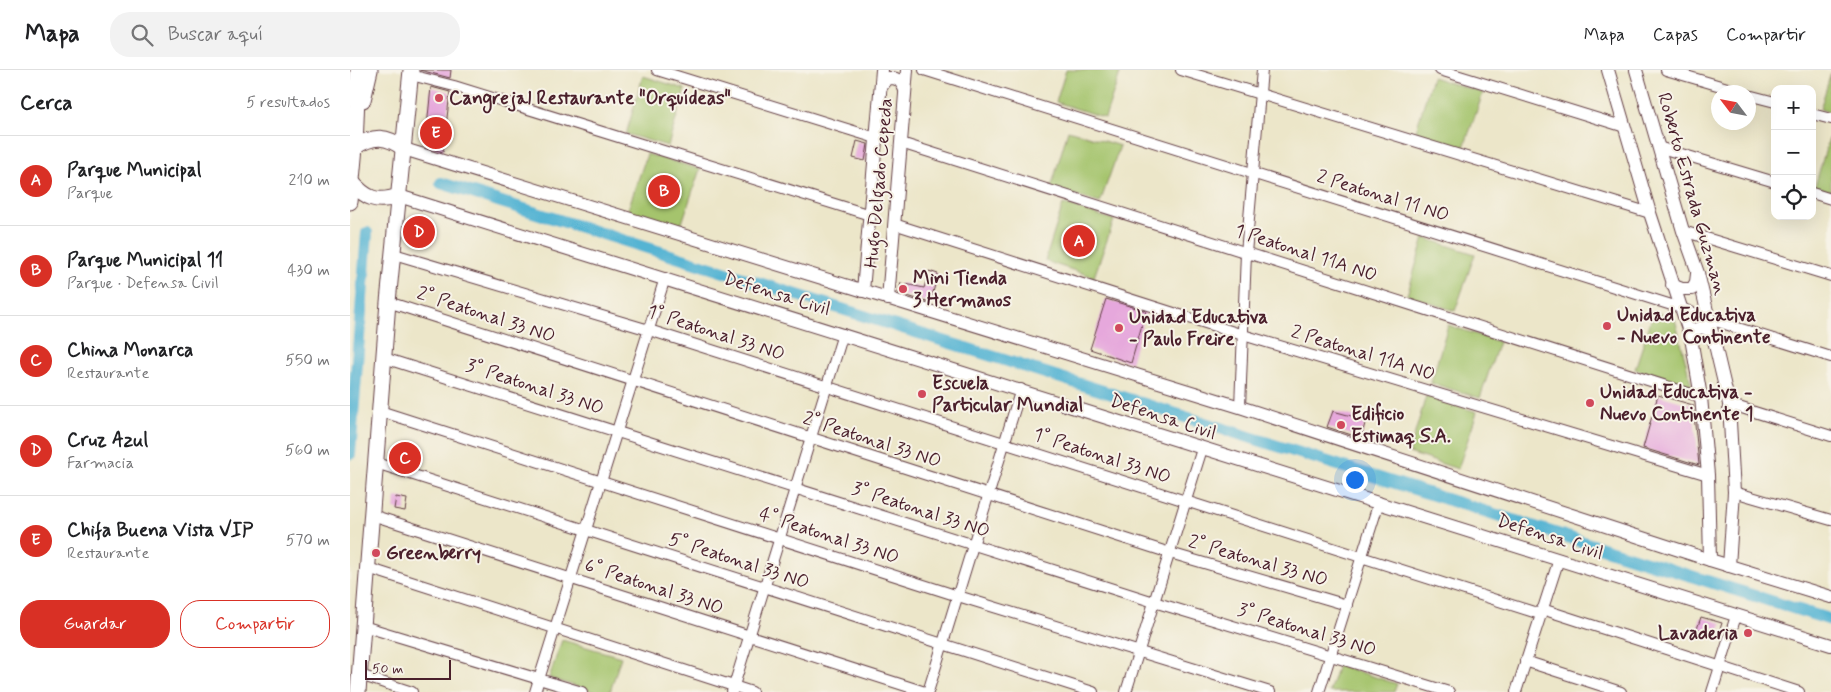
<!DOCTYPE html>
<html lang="es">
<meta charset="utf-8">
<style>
body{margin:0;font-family:Mynerve,sans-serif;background:#f2f2f2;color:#202124}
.controls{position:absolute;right:15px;top:15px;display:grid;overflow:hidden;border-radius:10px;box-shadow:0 5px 20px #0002}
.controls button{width:45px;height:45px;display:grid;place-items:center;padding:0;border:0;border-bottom:1px solid #e0e0e0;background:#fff;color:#202124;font:25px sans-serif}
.compass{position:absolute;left:1361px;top:15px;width:45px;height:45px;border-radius:50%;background:#fff;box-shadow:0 5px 20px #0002;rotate:302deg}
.scale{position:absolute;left:15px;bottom:12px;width:86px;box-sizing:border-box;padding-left:5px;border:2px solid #4a1f2b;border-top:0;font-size:14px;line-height:18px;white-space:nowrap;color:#4a1f2b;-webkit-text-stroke:4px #f7f3e8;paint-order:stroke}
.you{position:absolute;left:1004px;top:409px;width:18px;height:18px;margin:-12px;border:4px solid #fff;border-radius:50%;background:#1a73e8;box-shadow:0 0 0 8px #1a73e833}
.badge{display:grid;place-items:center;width:32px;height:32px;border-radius:50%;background:#d93025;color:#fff;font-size:16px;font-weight:700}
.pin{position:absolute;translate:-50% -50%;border:2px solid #fff;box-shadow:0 1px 5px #0006}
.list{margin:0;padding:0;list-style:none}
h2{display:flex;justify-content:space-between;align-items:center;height:65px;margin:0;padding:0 20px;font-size:21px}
h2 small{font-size:16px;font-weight:400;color:#757577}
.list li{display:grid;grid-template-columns:32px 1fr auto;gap:15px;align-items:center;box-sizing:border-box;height:90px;padding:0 20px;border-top:1px solid #e0e0e0}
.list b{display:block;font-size:19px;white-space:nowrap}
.list p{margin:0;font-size:16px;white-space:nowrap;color:#757577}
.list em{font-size:16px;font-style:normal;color:#757577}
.actions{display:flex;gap:10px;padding:15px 20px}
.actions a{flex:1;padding:11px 0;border:1px solid #d93025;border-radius:20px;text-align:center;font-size:18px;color:#d93025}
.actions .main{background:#d93025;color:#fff}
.icon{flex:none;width:28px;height:28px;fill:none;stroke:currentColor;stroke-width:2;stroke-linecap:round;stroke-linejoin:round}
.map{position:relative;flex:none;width:1481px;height:622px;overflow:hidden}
header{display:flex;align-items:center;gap:30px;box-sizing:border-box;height:70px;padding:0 25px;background:#fff;border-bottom:1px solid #e0e0e0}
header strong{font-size:24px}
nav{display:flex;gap:28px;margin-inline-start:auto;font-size:18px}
.search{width:350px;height:45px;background:#f2f2f2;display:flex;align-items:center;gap:12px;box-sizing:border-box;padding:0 18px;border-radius:20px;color:#757577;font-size:19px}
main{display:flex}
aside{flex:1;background:#fff}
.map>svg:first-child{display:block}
.green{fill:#a5c46d;stroke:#78724c}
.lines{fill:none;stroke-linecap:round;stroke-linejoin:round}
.canal{stroke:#54b4d3;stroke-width:12}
.building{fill:#e6a8dc}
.minor-casing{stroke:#623d43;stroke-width:12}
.tertiary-casing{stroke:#623d43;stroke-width:14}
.secondary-casing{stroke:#623d43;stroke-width:17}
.minor{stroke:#fff;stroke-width:10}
.tertiary{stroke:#fff;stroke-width:12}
.secondary{stroke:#fff;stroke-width:15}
.poi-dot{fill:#d1495b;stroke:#f7f3e8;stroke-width:2}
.labels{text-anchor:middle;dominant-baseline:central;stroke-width:4;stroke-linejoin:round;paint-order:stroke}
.poi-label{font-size:19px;font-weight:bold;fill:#4a1f2b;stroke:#f7f3e8;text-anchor:start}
.street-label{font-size:19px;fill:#4a1f2b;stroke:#f7f3e8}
</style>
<header>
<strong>Mapa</strong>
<div class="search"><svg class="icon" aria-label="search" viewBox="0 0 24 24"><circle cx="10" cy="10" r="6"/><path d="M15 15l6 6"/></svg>Buscar aquí</div>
<nav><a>Mapa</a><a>Capas</a><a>Compartir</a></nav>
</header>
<main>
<aside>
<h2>Cerca<small>5 resultados</small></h2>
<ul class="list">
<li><span class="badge">A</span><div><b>Parque Municipal</b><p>Parque</p></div><em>210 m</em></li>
<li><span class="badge">B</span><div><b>Parque Municipal 11</b><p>Parque · Defensa Civil</p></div><em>430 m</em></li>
<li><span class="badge">C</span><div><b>China Monarca</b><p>Restaurante</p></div><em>550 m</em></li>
<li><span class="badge">D</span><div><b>Cruz Azul</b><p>Farmacia</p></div><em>560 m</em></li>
<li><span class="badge">E</span><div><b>Chifa Buena Vista VIP</b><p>Restaurante</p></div><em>570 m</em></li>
</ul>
<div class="actions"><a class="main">Guardar</a><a>Compartir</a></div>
</aside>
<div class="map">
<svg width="1481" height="622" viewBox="0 0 1481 622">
<rect width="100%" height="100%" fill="#f7f3e8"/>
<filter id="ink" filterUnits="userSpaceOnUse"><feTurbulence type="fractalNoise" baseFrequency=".02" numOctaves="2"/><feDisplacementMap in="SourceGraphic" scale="10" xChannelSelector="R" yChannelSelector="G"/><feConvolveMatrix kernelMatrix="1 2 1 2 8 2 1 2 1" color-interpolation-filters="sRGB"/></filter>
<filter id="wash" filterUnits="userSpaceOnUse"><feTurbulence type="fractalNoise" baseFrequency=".0096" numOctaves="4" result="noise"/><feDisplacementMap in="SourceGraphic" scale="20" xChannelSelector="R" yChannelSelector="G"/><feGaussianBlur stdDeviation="1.12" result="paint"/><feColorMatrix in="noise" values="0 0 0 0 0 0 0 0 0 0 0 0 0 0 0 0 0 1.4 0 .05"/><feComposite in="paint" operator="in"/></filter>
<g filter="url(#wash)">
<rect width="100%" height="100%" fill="#ece6c9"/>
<g class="green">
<polygon points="716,0 771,0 755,48 706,32"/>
<polygon points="1481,3 1481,43 1470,39"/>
<polygon points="293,6 335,19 318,76 276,64"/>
<polygon points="1082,7 1133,23 1113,80 1065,64"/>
<polygon points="718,60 770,76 750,133 701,118"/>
<polygon points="1481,61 1481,121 1465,116"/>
<polygon points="297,84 350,99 330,159 277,142"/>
<polygon points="713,134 764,150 744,207 695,191"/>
<polygon points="1074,168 1125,184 1105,241 1057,225"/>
<polygon points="1304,241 1325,249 1342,317 1285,299"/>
<polygon points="1098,255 1149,272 1130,328 1081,313"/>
<polygon points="1076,326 1127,342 1108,399 1059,383"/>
<polygon points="212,570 271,587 260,622 245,622 199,608"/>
<polygon points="988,595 1047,614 1044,622 979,622"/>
</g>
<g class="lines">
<g class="canal">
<polyline points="91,113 1481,550"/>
<polyline points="0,384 17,163"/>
</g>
</g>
<g id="blocks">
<g class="building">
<polygon points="70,0 101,0 100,8"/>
<polygon points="81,17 100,22 93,82 75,77"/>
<polygon points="507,71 518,74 515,91 503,88"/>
<polygon points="579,201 588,204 580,233 548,223 551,213 574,218"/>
<polygon points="756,229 796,241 781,293 740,279"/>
<polygon points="1308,325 1343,335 1349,395 1293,378"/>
<polygon points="983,341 1016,350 1011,368 977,357"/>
<polygon points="50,378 65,382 61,397 46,392"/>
<polygon points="46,427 57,429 55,441 44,439"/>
<polygon points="1351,547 1372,553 1368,565 1347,559"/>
</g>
</g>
</g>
<g filter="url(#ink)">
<use href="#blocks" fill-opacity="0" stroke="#623d43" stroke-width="1"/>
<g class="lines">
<g class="minor-casing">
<g id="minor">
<polyline points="307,0 526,68"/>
<polyline points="574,0 1331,238 1359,249 1481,287"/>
<polyline points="831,0 1300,143"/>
<polyline points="1090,0 1275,57"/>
<polyline points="1316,0 1391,22"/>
<polyline points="61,5 104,16 520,145"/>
<polyline points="1398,25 1425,32"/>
<polyline points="1462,44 1481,49"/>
<polyline points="551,73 1351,327"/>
<polyline points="1308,77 1425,112"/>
<polyline points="1462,123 1481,129"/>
<polyline points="544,154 893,265 1358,405"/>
<polyline points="1333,161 1481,206"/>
<polyline points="44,184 299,260 1190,544"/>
<polyline points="38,232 820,483 997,535"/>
<polyline points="34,288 804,532 1099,622"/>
<polyline points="1379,334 1481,366"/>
<polyline points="890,337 896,183 912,0"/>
<polyline points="30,341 608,526 920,622"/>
<polyline points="26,393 743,622"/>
<polyline points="1384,422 1481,450"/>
<polyline points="22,445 575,622"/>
<polyline points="18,498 402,622"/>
<polyline points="1192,539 1449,622"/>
<polyline points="13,556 232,622"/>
<polyline points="1175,591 1271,622"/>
<polyline points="10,605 62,622"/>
<polyline points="185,622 315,208"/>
<polyline points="382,622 493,264"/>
<polyline points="578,622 671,319"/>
<polyline points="776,622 852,379"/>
<polyline points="969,622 1029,432"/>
<polyline points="1166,622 1209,489"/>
<polyline points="1362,622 1386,546"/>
</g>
</g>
<g class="tertiary-casing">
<g id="tertiary">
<polyline points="1258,0 1300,143 1341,268 1351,327 1358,405 1360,490"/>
<polyline points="1286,0 1333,161 1348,203 1379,334 1384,422 1379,496"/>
<path d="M531 17 538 8C548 7 552 12 555 20"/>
<polyline points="54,79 890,337 1360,490 1481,527"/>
<path d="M49 126C527 274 1003 427 1481 575"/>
<polyline points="1322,215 1332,219 1342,219 1346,212 1347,204"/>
<polyline points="513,221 532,0"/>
<polyline points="538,229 557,0"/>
<path d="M1341 268 1343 261C1351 256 1355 257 1362 263"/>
</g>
</g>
<g class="secondary-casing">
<g id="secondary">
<polyline points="13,30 20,0"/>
<path d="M5 77C23 65 37 65 54 79"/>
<path d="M2 112C16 129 27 133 49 126"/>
<polyline points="0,132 5,77 8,0"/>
<polyline points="8,622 38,232 61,0"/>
</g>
</g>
<use href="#minor" class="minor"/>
<use href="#tertiary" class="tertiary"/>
<use href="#secondary" class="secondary"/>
</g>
</g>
<g class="poi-dot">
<circle cx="89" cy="28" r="5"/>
<circle cx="553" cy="219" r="5"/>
<circle cx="1257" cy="256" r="5"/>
<circle cx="769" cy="258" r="5"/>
<circle cx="572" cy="324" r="5"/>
<circle cx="1240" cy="333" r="5"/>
<circle cx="991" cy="355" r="5"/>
<circle cx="26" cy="483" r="5"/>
<circle cx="1398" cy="563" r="5"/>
</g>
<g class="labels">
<g class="poi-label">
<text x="99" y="28">Cangrejal Restaurante "Orquídeas"</text>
<text x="563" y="208">Mini Tienda<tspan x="563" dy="22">3 Hermanos</tspan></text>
<text x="1267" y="245">Unidad Educativa<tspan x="1267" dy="22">- Nuevo Continente</tspan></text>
<text x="779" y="247">Unidad Educativa<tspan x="779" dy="22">- Paulo Freire</tspan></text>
<text x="582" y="313">Escuela<tspan x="582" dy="22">Particular Mundial</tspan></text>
<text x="1250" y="322">Unidad Educativa -<tspan x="1250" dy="22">Nuevo Continente 1</tspan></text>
<text x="1001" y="344">Edificio<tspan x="1001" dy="22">Estimaq S.A.</tspan></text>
<text x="36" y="483">Greenberry</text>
<text x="1388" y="563" text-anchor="end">Lavaderia</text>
</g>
<g class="street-label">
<text transform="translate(529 113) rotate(-85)">Hugo Delgado Cepeda</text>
<text transform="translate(1342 124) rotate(74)">Roberto Estrada Guzman</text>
<text transform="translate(1033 126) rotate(17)">2 Peatonal 11 NO</text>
<text transform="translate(956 183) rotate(18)">1 Peatonal 11A NO</text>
<text transform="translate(427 224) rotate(17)">Defensa Civil</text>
<text transform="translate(136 245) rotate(18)">2° Peatonal 33 NO</text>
<text transform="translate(366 263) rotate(18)">1° Peatonal 33 NO</text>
<text transform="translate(1013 283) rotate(17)">2 Peatonal 11A NO</text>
<text transform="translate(185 317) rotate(18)">3° Peatonal 33 NO</text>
<text transform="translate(813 347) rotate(18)">Defensa Civil</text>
<text transform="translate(522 370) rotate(18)">2° Peatonal 33 NO</text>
<text transform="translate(752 386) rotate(18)">1° Peatonal 33 NO</text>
<text transform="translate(571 440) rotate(18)">3° Peatonal 33 NO</text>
<text transform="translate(479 466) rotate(18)">4° Peatonal 33 NO</text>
<text transform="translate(1200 467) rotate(18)">Defensa Civil</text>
<text transform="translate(389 491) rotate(18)">5° Peatonal 33 NO</text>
<text transform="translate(908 491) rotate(16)">2° Peatonal 33 NO</text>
<text transform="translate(304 517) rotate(18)">6° Peatonal 33 NO</text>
<text transform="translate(957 560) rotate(17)">3° Peatonal 33 NO</text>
</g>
</g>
</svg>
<div class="controls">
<button>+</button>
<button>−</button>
<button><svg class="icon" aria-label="locate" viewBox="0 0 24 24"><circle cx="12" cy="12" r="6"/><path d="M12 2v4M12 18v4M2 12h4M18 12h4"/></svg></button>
</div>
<svg class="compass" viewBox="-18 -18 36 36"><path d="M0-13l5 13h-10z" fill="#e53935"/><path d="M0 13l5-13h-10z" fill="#757577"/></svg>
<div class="scale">50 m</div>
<div class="you"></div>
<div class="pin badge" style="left:729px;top:171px">A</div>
<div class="pin badge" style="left:314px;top:121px">B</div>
<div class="pin badge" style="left:55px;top:388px">C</div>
<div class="pin badge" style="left:69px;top:162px">D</div>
<div class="pin badge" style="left:86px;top:63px">E</div>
</div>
</main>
